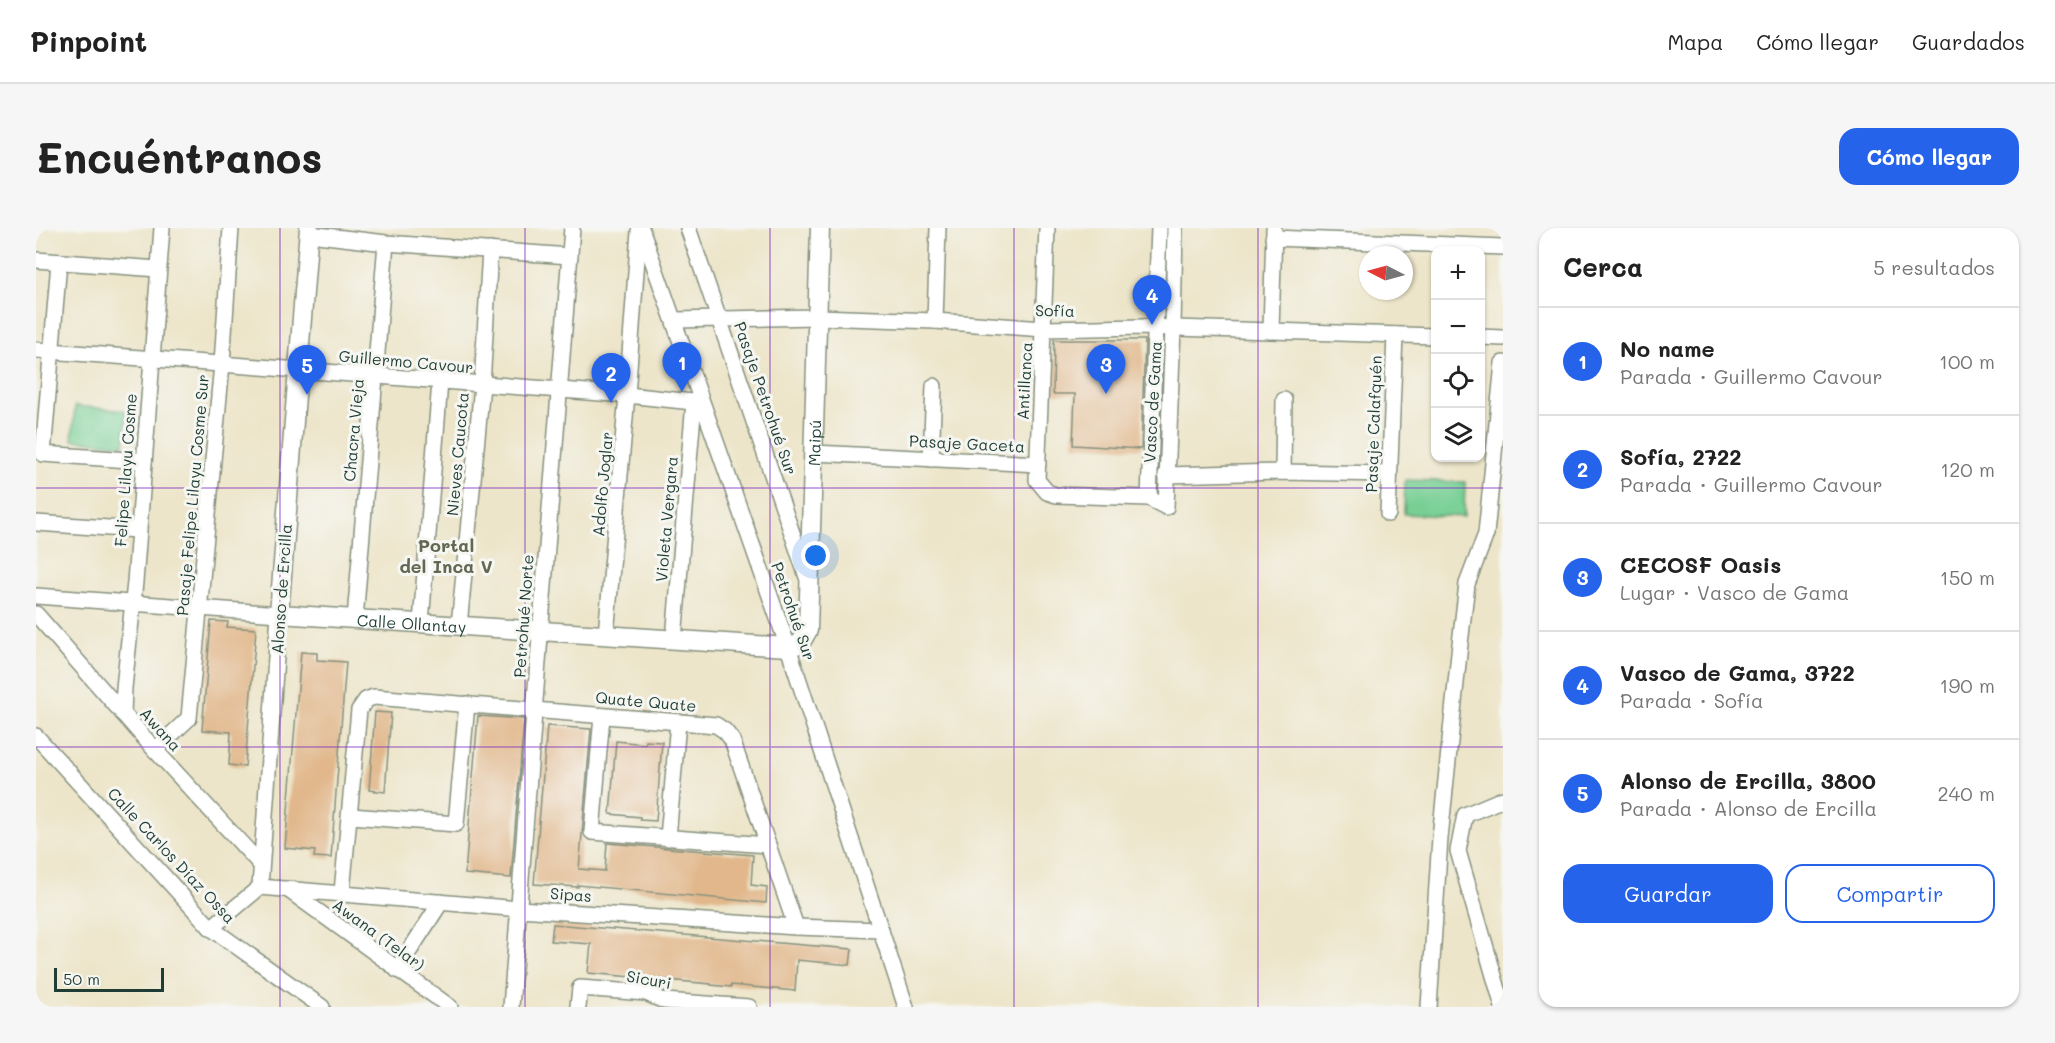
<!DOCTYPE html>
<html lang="es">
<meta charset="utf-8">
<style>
body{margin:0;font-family:Mali,sans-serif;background:#f6f6f6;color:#222}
.controls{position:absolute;right:18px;top:18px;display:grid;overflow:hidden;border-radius:12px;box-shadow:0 2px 4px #0004}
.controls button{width:54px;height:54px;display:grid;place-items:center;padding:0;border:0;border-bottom:2px solid #e0e0e0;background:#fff;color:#222;font:30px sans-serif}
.compass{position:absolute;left:1323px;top:18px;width:54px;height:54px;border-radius:50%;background:#fff;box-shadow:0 2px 4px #0004;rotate:276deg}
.scale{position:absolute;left:18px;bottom:15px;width:110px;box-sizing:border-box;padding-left:6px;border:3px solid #1f3d34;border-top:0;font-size:16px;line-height:21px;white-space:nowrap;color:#1f3d34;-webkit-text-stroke:4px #f6f6f2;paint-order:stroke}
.you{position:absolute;left:780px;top:328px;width:21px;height:21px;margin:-15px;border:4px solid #fff;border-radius:50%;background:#1a73e8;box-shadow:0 0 0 9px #1a73e833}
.badge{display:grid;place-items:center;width:39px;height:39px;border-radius:50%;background:#2563eb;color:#fff;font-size:20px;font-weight:700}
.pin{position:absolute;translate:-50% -50px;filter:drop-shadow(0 2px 3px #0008)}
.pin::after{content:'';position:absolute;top:32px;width:21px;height:18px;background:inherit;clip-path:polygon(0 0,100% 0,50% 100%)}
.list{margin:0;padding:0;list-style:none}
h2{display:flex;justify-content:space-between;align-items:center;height:78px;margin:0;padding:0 24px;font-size:26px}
h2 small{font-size:20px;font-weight:400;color:#767676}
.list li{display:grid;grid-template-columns:39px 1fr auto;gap:18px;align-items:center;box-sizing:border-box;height:108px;padding:0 24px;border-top:2px solid #e0e0e0}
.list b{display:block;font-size:22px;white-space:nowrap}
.list p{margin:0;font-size:20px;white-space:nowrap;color:#767676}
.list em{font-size:20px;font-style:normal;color:#767676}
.actions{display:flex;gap:12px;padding:18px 24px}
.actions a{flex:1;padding:14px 0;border:2px solid #2563eb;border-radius:18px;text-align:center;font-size:21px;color:#2563eb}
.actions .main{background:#2563eb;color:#fff}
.icon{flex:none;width:33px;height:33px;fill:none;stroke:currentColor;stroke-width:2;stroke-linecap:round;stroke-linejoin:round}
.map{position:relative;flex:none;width:1467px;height:779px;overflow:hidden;border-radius:18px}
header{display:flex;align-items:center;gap:36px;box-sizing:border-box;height:84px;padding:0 30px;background:#fff;border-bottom:2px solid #e0e0e0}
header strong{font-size:28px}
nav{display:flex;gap:33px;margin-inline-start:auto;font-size:21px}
.intro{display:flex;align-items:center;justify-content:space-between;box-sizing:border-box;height:144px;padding:0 36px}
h1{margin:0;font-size:42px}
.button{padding:15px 27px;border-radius:18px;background:#2563eb;color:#fff;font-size:21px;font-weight:700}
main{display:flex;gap:36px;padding:0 36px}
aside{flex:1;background:#fff;border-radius:18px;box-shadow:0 2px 4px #0004}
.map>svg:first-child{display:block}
.green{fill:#77cf94;stroke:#4b8664;stroke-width:1.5}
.building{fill:#e1b78b}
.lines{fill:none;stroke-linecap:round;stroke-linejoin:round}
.minor-casing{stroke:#86917e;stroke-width:18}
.tertiary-casing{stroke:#86917e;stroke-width:21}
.minor{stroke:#fff;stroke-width:15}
.tertiary{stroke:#fff;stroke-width:18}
.grid{fill:none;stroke:#7b2cbf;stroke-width:1.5;stroke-opacity:0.55}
.labels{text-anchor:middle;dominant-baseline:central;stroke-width:6;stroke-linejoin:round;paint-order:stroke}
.street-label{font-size:16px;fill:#1f3d34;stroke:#f6f6f2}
.neighbourhood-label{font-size:18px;font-weight:bold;fill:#636852;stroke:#f6f6f2}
</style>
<header>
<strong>Pinpoint</strong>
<nav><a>Mapa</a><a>Cómo llegar</a><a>Guardados</a></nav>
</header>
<div class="intro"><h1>Encuéntranos</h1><a class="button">Cómo llegar</a></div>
<main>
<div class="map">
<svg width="1467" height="779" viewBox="0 0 1467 779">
<rect width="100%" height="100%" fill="#f6f6f2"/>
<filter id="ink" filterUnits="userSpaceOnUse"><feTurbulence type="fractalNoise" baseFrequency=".0167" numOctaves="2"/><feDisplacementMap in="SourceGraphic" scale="12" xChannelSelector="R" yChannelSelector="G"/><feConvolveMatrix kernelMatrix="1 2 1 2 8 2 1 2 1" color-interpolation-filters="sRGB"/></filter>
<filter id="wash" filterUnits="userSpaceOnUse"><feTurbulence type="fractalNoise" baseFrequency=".008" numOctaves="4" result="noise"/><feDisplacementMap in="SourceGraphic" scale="24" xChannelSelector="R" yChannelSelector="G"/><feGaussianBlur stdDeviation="1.35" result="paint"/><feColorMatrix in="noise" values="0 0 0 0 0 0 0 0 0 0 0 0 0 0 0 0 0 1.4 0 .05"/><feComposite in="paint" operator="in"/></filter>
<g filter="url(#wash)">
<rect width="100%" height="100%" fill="#ede5c9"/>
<g class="green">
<polygon points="39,178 91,183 88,217 36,212"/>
<polygon points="1369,252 1429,254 1428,289 1368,286"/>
</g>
<g id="blocks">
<g class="building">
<polygon points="1018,112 1109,112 1105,221 1037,217 1039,166 1017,166"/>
<polygon points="175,393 192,394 191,399 220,401 209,539 193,537 195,504 166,502"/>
<polygon points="265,424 281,425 281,432 310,434 295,630 278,629 279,623 249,620"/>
<polygon points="339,484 355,485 349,564 333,562"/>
<polygon points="442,488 488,491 475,650 429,646"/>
<polygon points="511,498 555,501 543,641 569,643 571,615 717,627 715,657 731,659 730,675 542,657 542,659 498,656"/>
<polygon points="580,513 609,516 610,513 626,514 620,593 604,592 604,589 574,586"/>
<polygon points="517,696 816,721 814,737 761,732 759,763 695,757 695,759 675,757 675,756 552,745 555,716 515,713"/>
</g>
</g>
</g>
<g filter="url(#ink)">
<use href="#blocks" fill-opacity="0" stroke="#86917e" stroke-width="1.5"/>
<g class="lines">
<g class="minor-casing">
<g id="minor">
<polyline points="605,0 752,419 870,779"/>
<polyline points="652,0 771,349"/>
<polyline points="1011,0 1001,252 1011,264 1020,267 1113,270 1130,279 1137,100 1139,0"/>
<polyline points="273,6 350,15 534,28"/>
<polyline points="1237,10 1467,19"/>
<polyline points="0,32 122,41"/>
<polyline points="23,34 7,226 108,233"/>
<polyline points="639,92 782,89 899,93 1008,101 1108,99 1400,108"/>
<polyline points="899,93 902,0"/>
<polyline points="1235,103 1238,1"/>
<polyline points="1444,109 1467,110"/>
<polyline points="0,122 591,167 666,175"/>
<polyline points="778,225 1002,236"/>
<polyline points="895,231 898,158"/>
<polyline points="1247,244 1248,172"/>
<polyline points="1130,247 1247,244 1352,246"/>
<polyline points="1113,270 1123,0"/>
<polyline points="1352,286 1359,107"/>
<polyline points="0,295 102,302"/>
<polyline points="0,368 243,386 224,659 175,700"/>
<polyline points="0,386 119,522 225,637"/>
<polyline points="319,391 350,15"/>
<polyline points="385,395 404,154"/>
<polyline points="423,398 446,157 454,22"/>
<polyline points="570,407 591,167 603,3"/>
<polyline points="638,411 658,174"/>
<polyline points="87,486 88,460 99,354 126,0"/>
<polyline points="566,488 556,604 732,617"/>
<polyline points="0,508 175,700 286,779"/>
<polyline points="119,522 153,490 186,136 195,0"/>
<polyline points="1467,571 1429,587 1422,623 1467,779"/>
<polyline points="315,588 420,596 431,476"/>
<polyline points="632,610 642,494"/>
<polyline points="224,659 483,681 760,699 845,702"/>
<polyline points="251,661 414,779"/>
<polyline points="306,664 323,482 330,472 338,469 680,497 689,503 696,512 760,699"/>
<polyline points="361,742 405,674"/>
<polyline points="475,779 536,0"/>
<polyline points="542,779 544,760 610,765 628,773 713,779"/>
<polyline points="1393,779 1404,610 1424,416 1431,356 1450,306 1467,135"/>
</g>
</g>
<g class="tertiary-casing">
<g id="tertiary">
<path id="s1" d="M273 0 243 386 752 419 764 416 772 402 784 0"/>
</g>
</g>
<use href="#minor" class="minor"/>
<use href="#tertiary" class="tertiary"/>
</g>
</g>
<path class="grid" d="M244 0V779M489 0V779M734 0V779M978 0V779M1222 0V779M0 260H1467M0 519H1467"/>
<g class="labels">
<g class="street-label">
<text transform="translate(1019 82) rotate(1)">Sofía</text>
<text transform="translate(370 133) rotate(5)">Guillermo Cavour</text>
<text transform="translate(988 153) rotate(-87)">Antillanca</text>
<text transform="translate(730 170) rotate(71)">Pasaje Petrohué Sur</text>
<text transform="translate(1116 174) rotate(-87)">Vasco de Gama</text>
<text transform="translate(1337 196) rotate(-88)">Pasaje Calafquén</text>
<text transform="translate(317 202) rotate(-85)">Chacra Vieja</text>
<text transform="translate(931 215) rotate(3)">Pasaje Gaceta</text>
<text stroke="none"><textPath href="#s1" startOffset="1113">Maipú</textPath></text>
<text transform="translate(421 226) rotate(-85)">Nieves Caucota</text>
<text transform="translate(89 242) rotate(-86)">Felipe Lilayu Cosme</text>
<text transform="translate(566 256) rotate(-85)">Adolfo Joglar</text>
<text transform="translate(156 267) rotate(-85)">Pasaje Felipe Lilayu Cosme Sur</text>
<text transform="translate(630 291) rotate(-85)">Violeta Vergara</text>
<text transform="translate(245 361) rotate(-86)">Alonso de Ercilla</text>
<text transform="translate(758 383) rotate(71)">Petrohué Sur</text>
<text transform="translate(487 388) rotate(-86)">Petrohué Norte</text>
<text stroke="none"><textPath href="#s1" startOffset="520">Calle Ollantay</textPath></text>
<text transform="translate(610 473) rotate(5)">Quate Quate</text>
<text transform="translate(125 501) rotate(48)">Awana</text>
<text transform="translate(136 627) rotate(47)">Calle Carlos Díaz Ossa</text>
<text transform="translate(535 666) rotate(4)">Sipas</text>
<text transform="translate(343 706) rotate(36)">Awana (Telar)</text>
<text transform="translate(613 751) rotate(10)">Sicuri</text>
</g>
<g class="neighbourhood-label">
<text x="410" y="317">Portal<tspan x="410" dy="21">del Inca V</tspan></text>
</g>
</g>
</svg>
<div class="controls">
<button>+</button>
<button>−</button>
<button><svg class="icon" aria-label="locate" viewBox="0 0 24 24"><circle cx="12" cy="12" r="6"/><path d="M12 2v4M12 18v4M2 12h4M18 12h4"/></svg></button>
<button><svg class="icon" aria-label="layers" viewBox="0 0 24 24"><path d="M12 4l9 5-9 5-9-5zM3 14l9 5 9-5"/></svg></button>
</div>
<svg class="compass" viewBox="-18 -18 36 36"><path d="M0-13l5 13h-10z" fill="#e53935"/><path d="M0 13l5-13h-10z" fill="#767676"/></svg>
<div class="scale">50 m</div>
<div class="you"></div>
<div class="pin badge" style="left:646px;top:164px">1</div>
<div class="pin badge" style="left:575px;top:175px">2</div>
<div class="pin badge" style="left:1070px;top:166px">3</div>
<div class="pin badge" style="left:1116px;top:97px">4</div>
<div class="pin badge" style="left:271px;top:167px">5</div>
</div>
<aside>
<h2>Cerca<small>5 resultados</small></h2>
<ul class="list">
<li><span class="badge">1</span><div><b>No name</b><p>Parada · Guillermo Cavour</p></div><em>100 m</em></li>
<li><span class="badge">2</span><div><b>Sofía, 2722</b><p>Parada · Guillermo Cavour</p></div><em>120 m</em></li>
<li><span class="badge">3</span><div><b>CECOSF Oasis</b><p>Lugar · Vasco de Gama</p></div><em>150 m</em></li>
<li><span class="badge">4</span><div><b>Vasco de Gama, 3722</b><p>Parada · Sofía</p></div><em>190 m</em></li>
<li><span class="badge">5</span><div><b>Alonso de Ercilla, 3800</b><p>Parada · Alonso de Ercilla</p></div><em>240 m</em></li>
</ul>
<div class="actions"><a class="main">Guardar</a><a>Compartir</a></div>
</aside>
</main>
